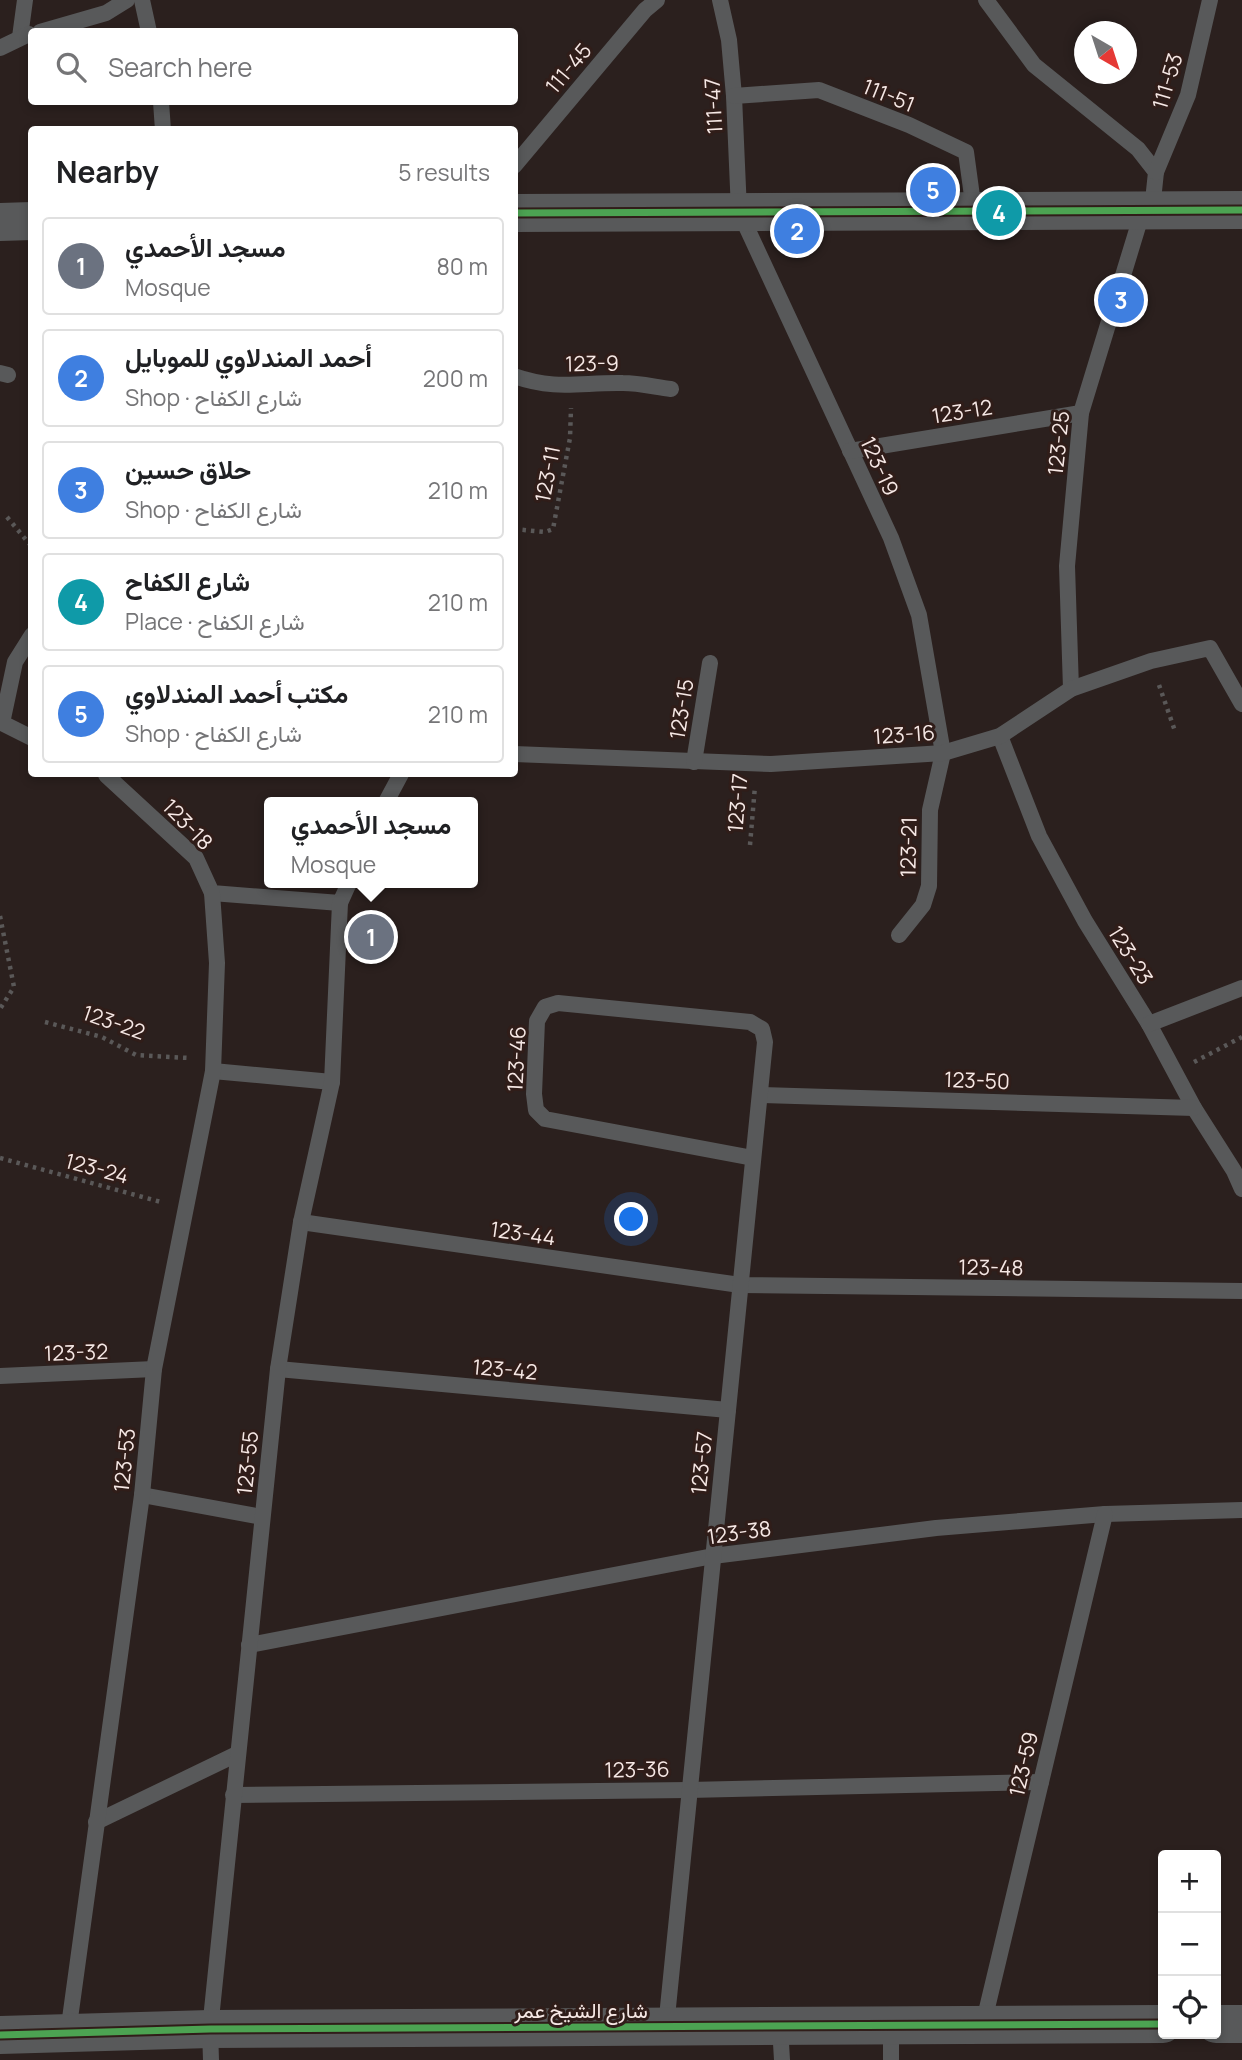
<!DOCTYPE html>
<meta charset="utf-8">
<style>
body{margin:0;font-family:Manrope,Vazirmatn,sans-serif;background:#f2f2f2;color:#202124}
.controls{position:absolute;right:21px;bottom:21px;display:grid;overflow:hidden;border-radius:7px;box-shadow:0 4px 10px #0003}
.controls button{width:63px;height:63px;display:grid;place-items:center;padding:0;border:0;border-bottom:2px solid #e0e0e0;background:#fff;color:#202124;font:35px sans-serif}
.compass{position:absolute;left:1074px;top:21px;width:63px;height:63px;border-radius:50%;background:#fff;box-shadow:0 4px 10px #0003;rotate:141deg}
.you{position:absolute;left:632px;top:1220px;width:24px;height:24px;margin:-18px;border:5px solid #fff;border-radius:50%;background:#1a73e8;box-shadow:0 0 0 10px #1a73e833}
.badge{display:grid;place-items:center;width:46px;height:46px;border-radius:50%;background:#605b5b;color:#fff;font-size:23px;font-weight:700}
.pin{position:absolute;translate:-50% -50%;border:4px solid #fff;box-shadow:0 2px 7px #0006}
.popup{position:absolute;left:264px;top:797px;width:214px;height:91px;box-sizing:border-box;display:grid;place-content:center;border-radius:7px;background:#fff;filter:drop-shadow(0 2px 5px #0005);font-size:23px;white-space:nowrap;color:#757577}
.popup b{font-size:26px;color:#202124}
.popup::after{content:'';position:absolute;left:50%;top:100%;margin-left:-14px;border:14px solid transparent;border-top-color:#fff}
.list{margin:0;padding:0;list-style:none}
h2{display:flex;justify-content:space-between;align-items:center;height:91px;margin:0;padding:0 28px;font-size:30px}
h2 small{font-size:23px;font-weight:400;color:#757577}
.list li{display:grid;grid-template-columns:46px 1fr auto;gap:21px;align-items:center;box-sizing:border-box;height:98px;margin:0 14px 14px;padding:0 14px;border:2px solid #e0e0e0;border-radius:7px}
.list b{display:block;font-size:26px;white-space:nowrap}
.list p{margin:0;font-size:23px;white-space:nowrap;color:#757577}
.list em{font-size:23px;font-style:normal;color:#757577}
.icon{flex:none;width:38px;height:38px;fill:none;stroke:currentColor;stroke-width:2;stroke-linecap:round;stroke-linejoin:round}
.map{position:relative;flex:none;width:1242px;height:2060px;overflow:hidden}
.search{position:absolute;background:#fff;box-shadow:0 4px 10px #0003;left:28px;top:28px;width:490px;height:77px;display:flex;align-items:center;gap:18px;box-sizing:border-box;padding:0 24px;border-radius:7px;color:#757577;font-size:26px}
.panel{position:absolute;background:#fff;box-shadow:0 4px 10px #0003;left:28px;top:126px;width:490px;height:651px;border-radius:7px}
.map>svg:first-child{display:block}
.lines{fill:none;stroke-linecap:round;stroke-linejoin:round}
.path{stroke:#5a5858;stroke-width:4.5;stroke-dasharray:3.5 5;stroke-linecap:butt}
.service{stroke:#58595a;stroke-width:16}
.tertiary{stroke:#58595a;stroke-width:38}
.cycleway-casing{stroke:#301d19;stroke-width:11}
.cycleway{stroke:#4ca352;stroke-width:7}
.labels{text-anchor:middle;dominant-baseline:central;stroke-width:6;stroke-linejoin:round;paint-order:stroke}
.street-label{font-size:21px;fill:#f6e8e5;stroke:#301d19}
</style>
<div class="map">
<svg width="1242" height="2060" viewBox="0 0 1242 2060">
<rect width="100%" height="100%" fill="#2b201e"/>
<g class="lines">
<g class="path">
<polyline points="7,517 32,547"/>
<polyline points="514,529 545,532 553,529 570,438 571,408"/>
<polyline points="1159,685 1175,731"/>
<polyline points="750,845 755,786"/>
<polyline points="0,916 14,987 0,1009"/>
<polyline points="45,1022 102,1037 136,1055 189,1058"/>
<polyline points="1194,1062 1242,1037"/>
<polyline points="0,1158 161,1202"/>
</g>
<g class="service">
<polyline points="142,0 149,32"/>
<polyline points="720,0 729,40 734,96 739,211 891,538 919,615 943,753 930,810 929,886 923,905 899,935"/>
<polyline points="986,0 1034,65 1138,149 1156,172 1152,210"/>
<polyline points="40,32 106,13 127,0"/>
<polyline points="20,37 25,0"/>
<polyline points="0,48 29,34"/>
<polyline points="734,96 819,90 909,125 966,152 974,211"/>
<polyline points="161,102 163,130"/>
<polyline points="514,166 645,10 657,0"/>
<polyline points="1156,172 1188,95 1210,0"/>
<polyline points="0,373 8,375"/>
<path d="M514 376C557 391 581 382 623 383 639 383 655 387 671 389"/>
<polyline points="850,451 1081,413"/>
<polyline points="32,635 15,662 2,723 32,738"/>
<polyline points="1071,689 1067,566 1081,413 1143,210"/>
<polyline points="1000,736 1039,836 1085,921 1149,1024 1194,1108 1234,1171 1242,1189"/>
<polyline points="514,754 771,764 943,753 1000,736 1071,689 1151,661 1210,648 1242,704"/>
<polyline points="694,762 710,663"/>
<polyline points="106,775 196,858 212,893 340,903 349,883"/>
<polyline points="386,802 401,774"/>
<polyline points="1149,1024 1242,988"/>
<polyline points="213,1071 332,1082"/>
<polyline points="760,1095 1194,1108"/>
<polyline points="301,1222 740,1285 1242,1291"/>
<polyline points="278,1369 728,1410"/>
<polyline points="0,1376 154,1369"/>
<polyline points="142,1495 262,1517"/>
<polyline points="249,1645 713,1556 936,1528 1105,1514 1242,1510"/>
<polyline points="233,1795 689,1790 1041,1782"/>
<polyline points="96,1822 237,1754"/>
<polyline points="983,2025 1105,1514"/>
<polyline points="780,2026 782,2060"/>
<polyline points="891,2026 891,2060"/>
<polyline points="666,2027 765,1042 762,1029 750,1022 558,1003 545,1007 537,1021 534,1094 536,1110 545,1119 753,1158"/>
<polyline points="68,2033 142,1495 154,1369 213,1071 217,963 212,893"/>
<polyline points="211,2060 210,2029 278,1369 301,1222 332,1082 340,903"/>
</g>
<g class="tertiary">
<polyline points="514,213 1242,210"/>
<polyline points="0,222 32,221"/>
<polyline points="1216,2024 1242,2024"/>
<polyline points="0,2035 210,2029 1163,2024"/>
</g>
<g class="cycleway-casing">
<g id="cycleway">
<polyline points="514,213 1242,210"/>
<polyline points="0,2035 210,2029 1163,2024"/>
</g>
</g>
<use href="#cycleway" class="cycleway"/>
</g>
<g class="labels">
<g class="street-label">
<text transform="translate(568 68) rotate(-50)">111-45</text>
<text transform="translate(1167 81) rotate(-73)">111-53</text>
<text transform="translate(889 95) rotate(22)">111-51</text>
<text transform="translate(713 106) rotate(-93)">111-47</text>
<text transform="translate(592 363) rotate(-1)">123-9</text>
<text transform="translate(962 411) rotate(-9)">123-12</text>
<text transform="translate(1058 443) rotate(-84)">123-25</text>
<text transform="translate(880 466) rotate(65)">123-19</text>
<text transform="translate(547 474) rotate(-79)">123-11</text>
<text transform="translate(681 709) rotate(-81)">123-15</text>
<text transform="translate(904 734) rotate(-4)">123-16</text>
<text transform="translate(737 803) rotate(-85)">123-17</text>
<text transform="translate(188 824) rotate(46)">123-18</text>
<text transform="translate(908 847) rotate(-89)">123-21</text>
<text transform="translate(1131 955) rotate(58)">123-23</text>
<text transform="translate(114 1022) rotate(19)">123-22</text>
<text transform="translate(516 1059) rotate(-87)">123-46</text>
<text transform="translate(977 1080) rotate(2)">123-50</text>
<text transform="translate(97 1168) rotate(15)">123-24</text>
<text transform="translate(523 1233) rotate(8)">123-44</text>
<text transform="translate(991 1267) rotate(1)">123-48</text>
<text transform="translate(76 1352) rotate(-2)">123-32</text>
<text transform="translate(505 1369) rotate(5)">123-42</text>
<text transform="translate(124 1460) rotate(-84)">123-53</text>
<text transform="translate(247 1463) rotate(-84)">123-55</text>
<text transform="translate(701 1463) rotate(-84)">123-57</text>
<text transform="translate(739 1532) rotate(-8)">123-38</text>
<text transform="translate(1023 1764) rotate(-77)">123-59</text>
<text transform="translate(637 1769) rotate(-1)">123-36</text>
<text x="581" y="2010">شارع الشيخ عمر</text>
</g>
</g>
</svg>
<div class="controls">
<button>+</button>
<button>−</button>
<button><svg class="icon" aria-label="locate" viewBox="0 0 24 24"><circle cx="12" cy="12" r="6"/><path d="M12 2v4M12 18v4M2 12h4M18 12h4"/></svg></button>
</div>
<svg class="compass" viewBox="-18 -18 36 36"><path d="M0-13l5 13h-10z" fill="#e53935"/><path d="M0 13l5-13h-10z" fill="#757577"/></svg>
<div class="you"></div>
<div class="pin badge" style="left:371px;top:937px;background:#6b7280">1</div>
<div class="popup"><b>مسجد الأحمدي</b>Mosque</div>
<div class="pin badge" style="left:797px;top:231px;background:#3f7fe0">2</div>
<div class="pin badge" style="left:1121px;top:300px;background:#3f7fe0">3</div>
<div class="pin badge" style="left:999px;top:213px;background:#0f9aa8">4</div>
<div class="pin badge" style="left:933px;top:190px;background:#3f7fe0">5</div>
<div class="search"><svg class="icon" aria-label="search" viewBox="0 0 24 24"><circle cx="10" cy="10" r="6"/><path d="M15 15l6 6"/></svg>Search here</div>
<section class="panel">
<h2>Nearby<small>5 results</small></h2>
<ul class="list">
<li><span class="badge" style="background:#6b7280">1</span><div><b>مسجد الأحمدي</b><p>Mosque</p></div><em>80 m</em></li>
<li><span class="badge" style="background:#3f7fe0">2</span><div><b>أحمد المندلاوي للموبايل</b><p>Shop · شارع الكفاح</p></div><em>200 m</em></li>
<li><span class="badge" style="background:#3f7fe0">3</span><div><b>حلاق حسين</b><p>Shop · شارع الكفاح</p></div><em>210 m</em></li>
<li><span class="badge" style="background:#0f9aa8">4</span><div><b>شارع الكفاح</b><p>Place · شارع الكفاح</p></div><em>210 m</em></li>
<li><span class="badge" style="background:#3f7fe0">5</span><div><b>مكتب أحمد المندلاوي</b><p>Shop · شارع الكفاح</p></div><em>210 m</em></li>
</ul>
</section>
</div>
